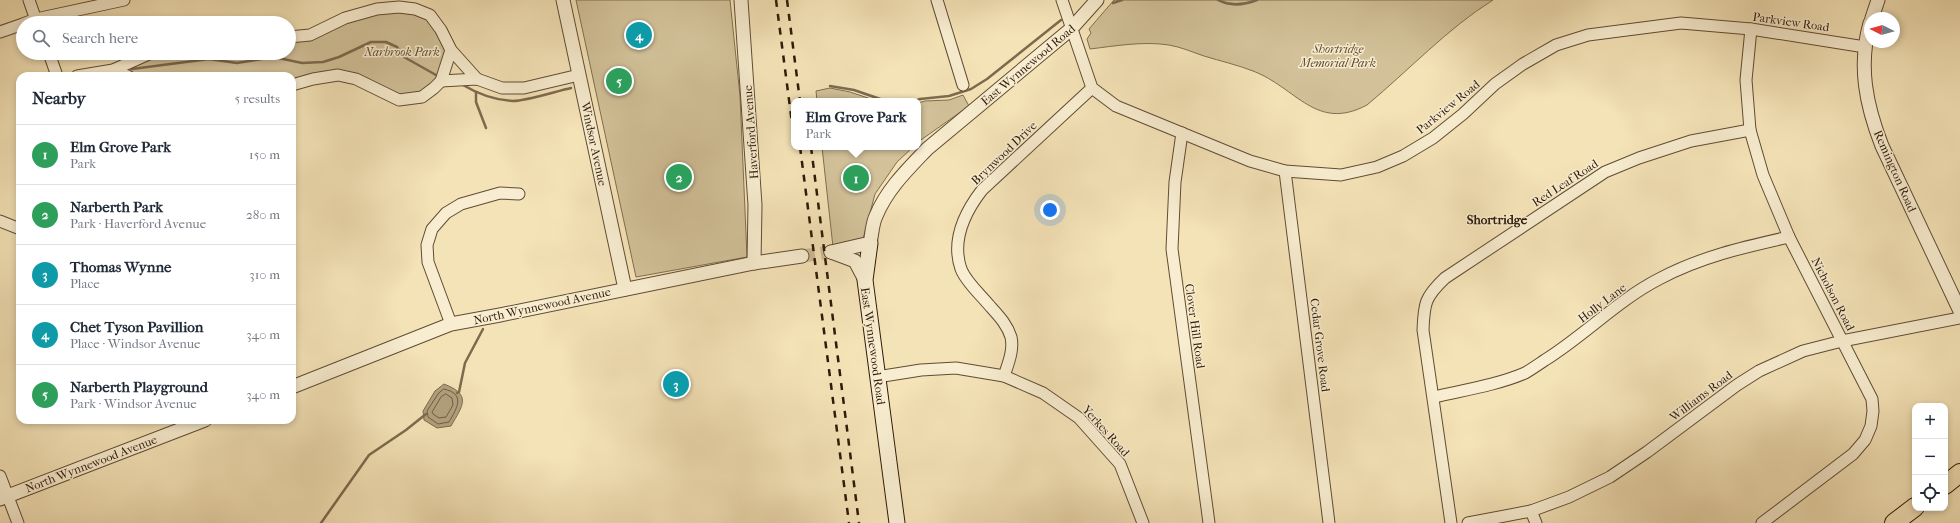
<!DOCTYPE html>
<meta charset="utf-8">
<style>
body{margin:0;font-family:"IM FELL French Canon",serif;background:#f2f2f3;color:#1f2937}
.controls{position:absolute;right:12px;bottom:12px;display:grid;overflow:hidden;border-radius:8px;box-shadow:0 2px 6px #0003}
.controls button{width:36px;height:36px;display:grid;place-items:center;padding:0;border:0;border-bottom:1px solid #e0e1e3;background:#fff;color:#1f2937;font:20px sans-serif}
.compass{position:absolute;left:1864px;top:12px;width:36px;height:36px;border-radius:50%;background:#fff;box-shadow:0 2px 6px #0003;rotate:276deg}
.you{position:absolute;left:1050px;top:210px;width:14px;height:14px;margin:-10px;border:3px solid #fff;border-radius:50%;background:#1a73e8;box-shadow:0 0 0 6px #1a73e833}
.badge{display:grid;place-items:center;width:26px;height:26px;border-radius:50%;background:#b45309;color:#fff;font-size:13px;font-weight:700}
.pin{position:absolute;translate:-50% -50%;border:2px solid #fff;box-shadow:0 1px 4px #0006}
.popup{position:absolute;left:791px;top:98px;width:130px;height:52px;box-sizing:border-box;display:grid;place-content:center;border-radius:8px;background:#fff;filter:drop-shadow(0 1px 3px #0005);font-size:13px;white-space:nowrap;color:#747a83}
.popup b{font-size:15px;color:#1f2937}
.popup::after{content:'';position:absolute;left:50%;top:100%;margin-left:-8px;border:8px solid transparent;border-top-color:#fff}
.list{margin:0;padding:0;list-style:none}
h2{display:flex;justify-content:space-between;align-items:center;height:52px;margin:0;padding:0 16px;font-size:17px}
h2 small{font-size:13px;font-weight:400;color:#747a83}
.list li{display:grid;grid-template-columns:26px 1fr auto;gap:12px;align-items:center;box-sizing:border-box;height:60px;padding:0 16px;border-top:1px solid #e0e1e3}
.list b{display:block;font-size:15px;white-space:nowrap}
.list p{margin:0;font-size:13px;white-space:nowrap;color:#747a83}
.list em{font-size:13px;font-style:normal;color:#747a83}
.icon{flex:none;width:22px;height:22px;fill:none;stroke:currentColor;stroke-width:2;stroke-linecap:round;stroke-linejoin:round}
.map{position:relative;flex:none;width:1960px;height:523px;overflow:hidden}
.search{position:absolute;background:#fff;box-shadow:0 2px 6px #0003;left:16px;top:16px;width:280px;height:44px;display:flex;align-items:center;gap:10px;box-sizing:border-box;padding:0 14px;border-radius:22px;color:#747a83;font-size:15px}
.panel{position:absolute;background:#fff;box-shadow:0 2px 6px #0003;left:16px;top:72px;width:280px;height:352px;border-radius:12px}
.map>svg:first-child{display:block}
</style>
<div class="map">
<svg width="1960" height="523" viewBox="0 0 1960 523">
<rect width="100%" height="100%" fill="#f4e3b7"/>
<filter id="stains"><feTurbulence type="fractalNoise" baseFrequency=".005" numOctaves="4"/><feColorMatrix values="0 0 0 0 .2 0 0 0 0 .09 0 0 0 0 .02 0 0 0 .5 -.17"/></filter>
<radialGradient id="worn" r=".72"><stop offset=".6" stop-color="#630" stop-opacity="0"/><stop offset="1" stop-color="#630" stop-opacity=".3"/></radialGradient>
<!-- green -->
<g fill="#d2c199" stroke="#806e51">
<path d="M 576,0 L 730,0 L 740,96 L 747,257 L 636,277 Z"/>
<path d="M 1114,0 L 1493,0 C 1448,28 1408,71 1367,105 C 1316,132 1297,88 1253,71 C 1238,65 1220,61 1204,56 C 1192,52 1181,47 1169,45 C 1143,41 1115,46 1090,49 L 1087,39 L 1091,33 L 1089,29 Z"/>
<path d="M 377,9 L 430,15 L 451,50 L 434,88 L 399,100 L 338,75 L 292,85 L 292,76 L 128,76 L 113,70 L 151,53 L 289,53 L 289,38 Z"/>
<path d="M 830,88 L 850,92 L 877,101 L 817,101 L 816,91 Z"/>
<path d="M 963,95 L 969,106 L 918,142 L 918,103 L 925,101 L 949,100 Z"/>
<path d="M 822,147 L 913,147 L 897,162 L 875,194 L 862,243 L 833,247 Z"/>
</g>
<!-- water -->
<path fill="#b19f7c" stroke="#7d6a4e" d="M 444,384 C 472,395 463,405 451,426 L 437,428 L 424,420 L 423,411 L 435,391 Z"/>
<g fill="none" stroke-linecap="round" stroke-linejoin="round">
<!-- shore -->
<g stroke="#705c42" stroke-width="1">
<path d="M 444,389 C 466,394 457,408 449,422 L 438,424 L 428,417 L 427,411 L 438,394 Z"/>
<path d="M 446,394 L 452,398 L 453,405 L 446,417 L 439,418 L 433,414 L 432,412 L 441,397 Z"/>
</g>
<!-- stream -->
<g stroke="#7d6a4e" stroke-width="2.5">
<path d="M 1218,0 C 1231,7 1244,5 1257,0"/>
<path d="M 1113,3 L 1122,0"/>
<path d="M 132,69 L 209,59 L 237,63 L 274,57 L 302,63 L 323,62 L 339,57 L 371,42 L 386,42 L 397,47 L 404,57 L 436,75"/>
<path d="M 463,85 C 478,94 495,100 513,101 C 526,101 557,91 571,88"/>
<path d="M 830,86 L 854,90 L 886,101"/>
<path d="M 476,92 L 476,102 L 486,128"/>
<path d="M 915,101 L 920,99 L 949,96 L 971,89 L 987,79 L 1061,20"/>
<path d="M 457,393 L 459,392 L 465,363 L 483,329"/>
<path d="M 321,523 L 369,455 L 406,430 L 426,414"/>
</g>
<!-- tertiary-tunnel -->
<path stroke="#ccbb94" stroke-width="13" stroke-dasharray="13 6" stroke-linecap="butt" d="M 802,256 L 831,252"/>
<defs>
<g id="minor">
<path d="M 29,0 L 37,23"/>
<path d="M 937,0 L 963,85"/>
<path d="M 1062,0 L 1092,88 L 1116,106 L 1250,161 L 1285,171 L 1341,175 L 1377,167 L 1403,156 L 1433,138 L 1463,114 L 1495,84 L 1523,64 L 1556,45 L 1588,35 L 1681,23 L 1751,29 L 1865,47"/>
<path d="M 25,23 L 36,19 L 124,0"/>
<path d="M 1751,29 L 1746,80 L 1750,130 L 1763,175 L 1789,237 L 1872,399 L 1873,411 L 1871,426 L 1865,440 L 1853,454 L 1762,523"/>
<path d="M 0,32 L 23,24"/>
<path d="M 289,37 L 310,35 L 345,18 L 377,9 L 399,7 L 415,9 L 430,15 L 441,30 L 451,50 L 477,79"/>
<path d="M 49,53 L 57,76"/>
<path d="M 113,70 L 128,76"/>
<path d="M 77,76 L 113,70 L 151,53"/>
<path d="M 441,81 L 477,79 L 502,88 L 524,88 L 579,75"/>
<path d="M 292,85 L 313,79 L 338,75 L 356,79 L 399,100 L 422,97 L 434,88 L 441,81 L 451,50"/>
<path d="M 1182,133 L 1175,182 L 1172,249 L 1209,523"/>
<path d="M 1285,171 L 1329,523"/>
<path d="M 0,221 L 20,229"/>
<path d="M 451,324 L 428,262 L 427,245 L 432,229 L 446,213 L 461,204 L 500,193 L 519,194"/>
<path d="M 1004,376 C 1008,364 1014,350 1011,337 C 1007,324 998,315 989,305 C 980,294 966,282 961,269 C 951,240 965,212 982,190 L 1092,88"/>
<path d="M 877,377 L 921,370 L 956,368 L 1004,376 L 1043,393 L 1079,418 L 1120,464 L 1143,523"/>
<path d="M 1434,397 C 1464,390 1497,385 1525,373 C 1532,369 1539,364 1545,360 C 1585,335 1618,300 1659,279 C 1700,257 1744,247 1789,237"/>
<path d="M 0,476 L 18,523"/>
<path d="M 1531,511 L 1536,523"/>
<path d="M 1451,523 L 1423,330 C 1424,303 1425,297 1445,278 L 1605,172 L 1639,158 L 1691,141 L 1750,130"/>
<path d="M 1468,523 L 1531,511 L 1569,497 L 1610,477 L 1647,452 L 1737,385 L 1759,371 L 1803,351 L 1842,341 L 1960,318"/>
</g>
<g id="tertiary">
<path d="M 563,0 L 625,289"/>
<path d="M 741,0 L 755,205 L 754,263"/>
<path d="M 1872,18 L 1878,0"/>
<path d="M 1870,23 C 1858,66 1866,105 1882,146 L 1960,311"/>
<path d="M 831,252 L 870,243 C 872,235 872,224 876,216 C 887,189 908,169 927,149 L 1071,29 L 1097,0"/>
<path d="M 831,252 L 855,261 L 865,280"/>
<path d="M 292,387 L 451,324 L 500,315 L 754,263 L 802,256"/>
<path d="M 0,499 L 205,420"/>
</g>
<path id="secondary" d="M 870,243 L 865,280 L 897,523"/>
<g id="trunk">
<path d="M 1945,485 L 1960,473"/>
<path d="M 1894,523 L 1915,507"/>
</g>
</defs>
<!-- minor casing -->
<use href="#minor" stroke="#604c34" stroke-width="13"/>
<!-- tertiary casing -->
<use href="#tertiary" stroke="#604c34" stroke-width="15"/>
<!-- secondary casing -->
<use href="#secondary" stroke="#2e1a09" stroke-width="17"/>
<!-- trunk casing -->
<use href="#trunk" stroke="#2e1a09" stroke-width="20"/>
<!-- minor -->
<use href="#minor" stroke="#f8edd0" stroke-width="11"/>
<!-- tertiary -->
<use href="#tertiary" stroke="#f8edd0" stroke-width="13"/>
<!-- secondary -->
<use href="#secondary" stroke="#f8edd0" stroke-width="15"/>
<!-- trunk -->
<use href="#trunk" stroke="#f4e3b7" stroke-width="18"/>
<!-- rail -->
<g stroke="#2e1a09" stroke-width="2.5" stroke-dasharray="7 7" stroke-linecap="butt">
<path d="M 776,0 L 794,138"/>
<path d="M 787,0 L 800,101"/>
<path d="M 800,147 L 849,523"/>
<path d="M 811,147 L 859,523"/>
</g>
</g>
<g text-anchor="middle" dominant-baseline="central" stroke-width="3" stroke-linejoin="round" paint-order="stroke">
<!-- street labels -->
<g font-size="12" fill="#2e1a09" stroke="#f8edd0">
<text transform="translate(1791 22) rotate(8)">Parkview Road</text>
<text transform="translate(1028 65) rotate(-40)">East Wynnewood Road</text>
<text transform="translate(1448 107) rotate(-39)">Parkview Road</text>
<text transform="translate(751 132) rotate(-94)">Haverford Avenue</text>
<text transform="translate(594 144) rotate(78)">Windsor Avenue</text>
<text transform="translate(1004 153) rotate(-44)">Brynwood Drive</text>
<text transform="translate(1895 171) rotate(66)">Remington Road</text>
<text transform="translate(1565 183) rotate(-33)">Red Leaf Road</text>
<text transform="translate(1833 294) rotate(63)">Nicholson Road</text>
<text transform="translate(1602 303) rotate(-37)">Holly Lane</text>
<text transform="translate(542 306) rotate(-12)">North Wynnewood Avenue</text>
<text transform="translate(1195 326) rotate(82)">Clover Hill Road</text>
<text transform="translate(1320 345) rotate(83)">Cedar Grove Road</text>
<text transform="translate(873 346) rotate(82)">East Wynnewood Road</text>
<text transform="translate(1701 396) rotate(-37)">Williams Road</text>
<text transform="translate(1106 431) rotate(48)">Yerkes Road</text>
<text transform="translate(91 464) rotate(-21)">North Wynnewood Avenue</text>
</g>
<!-- park labels -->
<g font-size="12" font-style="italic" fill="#5f4c34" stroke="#f8edd0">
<text x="1338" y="49">Shortridge<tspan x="1338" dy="14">Memorial Park</tspan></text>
<text x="402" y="52">Narbrook Park</text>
</g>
<!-- neighbourhood labels -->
<g font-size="13" font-weight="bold" fill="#2e1a09" stroke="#f8edd0">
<text x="1497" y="219">Shortridge</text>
</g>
</g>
<rect width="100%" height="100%" filter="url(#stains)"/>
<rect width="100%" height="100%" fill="url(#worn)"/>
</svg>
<div class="controls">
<button>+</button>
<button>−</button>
<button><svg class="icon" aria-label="locate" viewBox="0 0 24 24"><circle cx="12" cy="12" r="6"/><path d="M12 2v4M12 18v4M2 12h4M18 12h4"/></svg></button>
</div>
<svg class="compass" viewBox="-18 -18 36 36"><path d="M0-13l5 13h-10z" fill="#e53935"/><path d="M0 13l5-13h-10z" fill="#747a83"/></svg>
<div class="you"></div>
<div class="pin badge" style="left:856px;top:178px;background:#2e9e5b">1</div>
<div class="popup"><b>Elm Grove Park</b>Park</div>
<div class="pin badge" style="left:679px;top:177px;background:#2e9e5b">2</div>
<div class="pin badge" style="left:676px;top:384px;background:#0f9aa8">3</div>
<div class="pin badge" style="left:639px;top:35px;background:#0f9aa8">4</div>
<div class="pin badge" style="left:619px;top:81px;background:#2e9e5b">5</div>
<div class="search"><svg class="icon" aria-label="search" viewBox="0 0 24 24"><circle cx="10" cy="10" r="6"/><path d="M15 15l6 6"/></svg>Search here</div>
<section class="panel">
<h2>Nearby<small>5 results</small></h2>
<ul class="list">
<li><span class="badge" style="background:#2e9e5b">1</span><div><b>Elm Grove Park</b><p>Park</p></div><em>150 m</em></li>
<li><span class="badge" style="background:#2e9e5b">2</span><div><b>Narberth Park</b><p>Park · Haverford Avenue</p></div><em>280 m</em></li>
<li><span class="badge" style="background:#0f9aa8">3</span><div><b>Thomas Wynne</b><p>Place</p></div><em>310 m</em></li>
<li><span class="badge" style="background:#0f9aa8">4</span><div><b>Chet Tyson Pavillion</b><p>Place · Windsor Avenue</p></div><em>340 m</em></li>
<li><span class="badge" style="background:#2e9e5b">5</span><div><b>Narberth Playground</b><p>Park · Windsor Avenue</p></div><em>340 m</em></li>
</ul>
</section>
</div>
